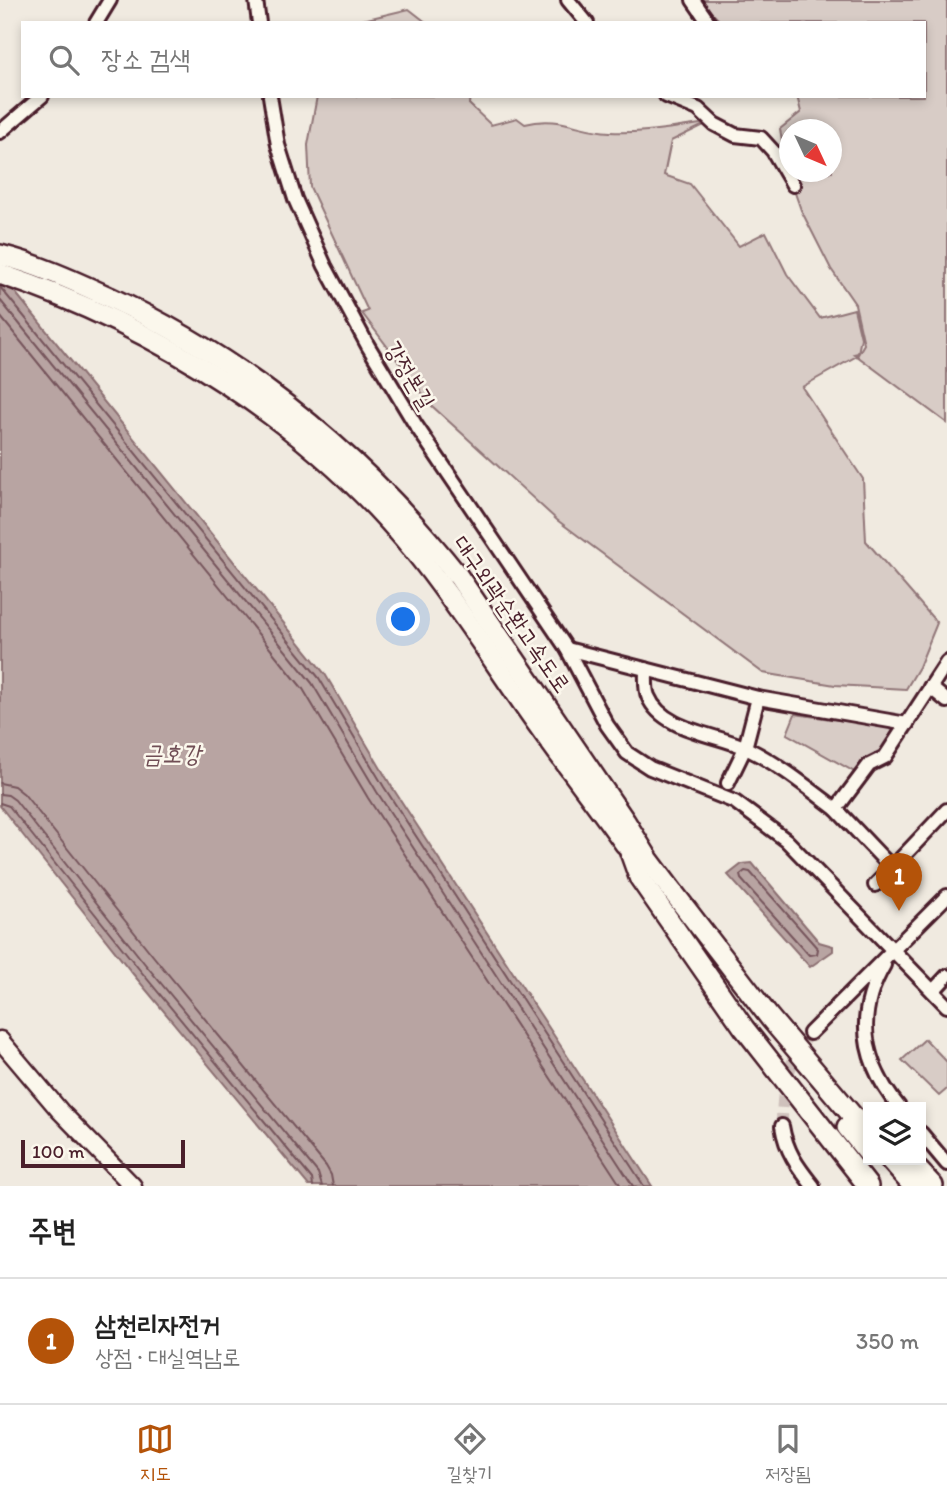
<!DOCTYPE html>
<html lang="ko">
<meta charset="utf-8">
<style>
body{margin:0;font-family:Itim,"Poor Story",sans-serif;background:#f6f6f6;color:#222}
.controls{position:absolute;right:21px;bottom:21px;display:grid;overflow:hidden;border-radius:0px;box-shadow:0 4px 10px #0003}
.controls button{width:63px;height:63px;display:grid;place-items:center;padding:0;border:0;border-bottom:2px solid #e0e0e0;background:#fff;color:#222;font:35px sans-serif}
.compass{position:absolute;left:779px;top:119px;width:63px;height:63px;border-radius:50%;background:#fff;box-shadow:0 4px 10px #0003;rotate:134deg}
.scale{position:absolute;left:21px;bottom:18px;width:164px;box-sizing:border-box;padding-left:7px;border:4px solid #4a1f2b;border-top:0;font-size:19px;line-height:24px;white-space:nowrap;color:#4a1f2b;-webkit-text-stroke:5px #fbf7ec;paint-order:stroke}
.you{position:absolute;left:404px;top:620px;width:24px;height:24px;margin:-18px;border:5px solid #fff;border-radius:50%;background:#1a73e8;box-shadow:0 0 0 10px #1a73e833}
.badge{display:grid;place-items:center;width:46px;height:46px;border-radius:50%;background:#b45309;color:#fff;font-size:23px;font-weight:700}
.pin{position:absolute;translate:-50% -58px;filter:drop-shadow(0 2px 4px #0008)}
.pin::after{content:'';position:absolute;top:37px;width:24px;height:21px;background:inherit;clip-path:polygon(0 0,100% 0,50% 100%)}
.list{margin:0;padding:0;list-style:none}
h2{display:flex;justify-content:space-between;align-items:center;height:91px;margin:0;padding:0 28px;font-size:30px}
h2 small{font-size:23px;font-weight:400;color:#767676}
.list li{display:grid;grid-template-columns:46px 1fr auto;gap:21px;align-items:center;box-sizing:border-box;height:126px;padding:0 28px;border-top:2px solid #e0e0e0}
.list b{display:block;font-size:26px;white-space:nowrap}
.list p{margin:0;font-size:23px;white-space:nowrap;color:#767676}
.list em{font-size:23px;font-style:normal;color:#767676}
.icon{flex:none;width:38px;height:38px;fill:none;stroke:currentColor;stroke-width:2;stroke-linecap:round;stroke-linejoin:round}
.map{position:relative;flex:none;width:947px;height:1186px;overflow:hidden}
.search{position:absolute;background:#fff;box-shadow:0 4px 10px #0003;left:21px;right:21px;top:21px;height:77px;display:flex;align-items:center;gap:18px;box-sizing:border-box;padding:0 24px;border-radius:0px;color:#767676;font-size:26px}
.sheet{height:217px;background:#fff}
nav{display:flex;justify-content:space-around;align-items:center;box-sizing:border-box;height:98px;border-top:2px solid #e0e0e0;background:#fff;font-size:19px;color:#767676}
nav a{display:grid;justify-items:center;gap:4px}
nav .on{color:#b45309}
.map>svg:first-child{display:block}
</style>
<div class="map">
<svg width="947" height="1186" viewBox="0 0 947 1186">
<rect width="100%" height="100%" fill="#f0eae0"/>
<filter id="ink" filterUnits="userSpaceOnUse"><feTurbulence type="fractalNoise" baseFrequency=".0143" numOctaves="2"/><feDisplacementMap in="SourceGraphic" scale="14" xChannelSelector="R" yChannelSelector="G"/><feConvolveMatrix kernelMatrix="1 2 1 2 8 2 1 2 1" color-interpolation-filters="sRGB"/></filter>
<g filter="url(#ink)">
<!-- green -->
<g fill="#d8ccc6" stroke="#917678" stroke-width="2" fill-rule="evenodd">
<path d="M 699,0 L 947,0 L 947,423 L 857,356 L 802,387 L 863,479 L 866,541 L 937,623 L 919,667 L 906,689 L 835,685 L 763,673 L 557,520 L 432,406 L 362,313 L 368,311 L 310,187 L 308,145 L 317,96 L 470,96 L 469,104 L 491,125 L 517,118 L 525,124 C 560,115 578,131 610,132 C 642,134 676,127 708,123 L 671,141 L 664,175 L 690,184 L 739,246 L 766,232 L 787,274 L 820,318 L 854,309 L 861,338 L 858,353 L 854,354 L 857,356 L 864,344 L 855,304 L 831,269 L 801,210 L 787,170 L 780,129 L 801,112 L 797,96 L 924,96 L 924,23 L 722,23 ZM 790,130 L 832,130 L 832,172 L 790,172 Z"/>
<path d="M 409,9 L 427,23 L 357,23 L 359,21 Z"/>
<path d="M 795,714 L 896,728 L 880,754 L 860,775 L 787,734 Z"/>
<path d="M 925,1039 L 947,1062 L 947,1089 L 939,1096 L 902,1060 Z"/>
</g>
<!-- water -->
<g fill="#b8a4a2" stroke="#8c6f72" stroke-width="2">
<path d="M 0,277 L 15,292 L 325,674 L 390,784 L 652,1186 L 309,1186 L 133,974 L 0,806 Z"/>
<path d="M 752,863 L 819,942 L 833,946 L 833,951 L 810,967 L 728,875 L 742,864 Z"/>
</g>
<g fill="none" stroke-linecap="round" stroke-linejoin="round">
<!-- shore -->
<g stroke="#76545b" stroke-width="2">
<path d="M 0,287 L 319,678 L 384,787 L 644,1186"/>
<path d="M 0,300 L 312,683 L 377,792 L 633,1186"/>
<path d="M 0,316 L 303,689 L 368,798 L 621,1186"/>
<path d="M 0,783 L 14,786 L 24,794 L 154,957 L 326,1166 L 331,1175 L 333,1186"/>
<path d="M 0,794 L 8,795 L 15,800 L 145,964 L 318,1173 L 322,1186"/>
<path d="M 0,803 L 9,806 L 139,969 L 312,1179 L 313,1186"/>
<path d="M 745,871 L 750,872 L 818,949 L 817,954 L 809,955 L 741,879 L 740,875 Z"/>
</g>
<!-- minor-tunnel -->
<path stroke="#cfc1bc" stroke-width="12" stroke-dasharray="12 6" stroke-linecap="butt" d="M 782,1126 C 782,1088 787,1064 810,1033"/>
<defs>
<g id="minor">
<path d="M 256,0 L 259,23"/>
<path d="M 568,0 L 587,23"/>
<path d="M 693,0 L 709,23"/>
<path d="M 96,23 L 110,0"/>
<path d="M 270,96 L 278,145 L 295,199 L 325,266 L 368,346 L 415,424 L 567,649 L 607,725 L 627,753 L 650,768 L 735,802 L 786,840 L 947,1006"/>
<path d="M 666,96 L 698,109 L 714,124 L 735,135 L 761,138 L 773,151 L 793,185"/>
<path d="M 0,132 L 42,96"/>
<path d="M 567,649 L 758,698 L 907,724"/>
<path d="M 646,669 C 646,677 645,689 648,696 C 662,731 717,734 746,748 C 779,764 807,787 836,809 L 869,765 L 885,757 L 947,662"/>
<path d="M 930,687 L 947,701"/>
<path d="M 728,783 L 745,748 L 758,698"/>
<path d="M 836,809 L 892,868 L 947,810"/>
<path d="M 875,885 L 892,868"/>
<path d="M 884,965 C 854,1016 863,1063 899,1107"/>
<path d="M 933,991 L 947,976"/>
<path d="M 810,1033 L 947,896"/>
<path d="M 782,1126 C 786,1151 797,1166 813,1186"/>
<path d="M 921,1133 L 947,1164"/>
</g>
<path id="major" d="M 0,1040 L 60,1111 L 133,1186"/>
<g id="highway">
<path d="M 0,255 C 37,264 74,281 109,297 C 249,362 363,456 458,576 L 625,821 L 649,860 L 673,892 L 770,1018 L 868,1134"/>
<path d="M 0,274 C 156,326 312,424 416,553 C 460,607 497,668 538,725 C 566,765 597,804 625,844"/>
<path d="M 630,852 L 639,877 L 744,1028 L 868,1186"/>
<path d="M 847,1127 L 868,1153"/>
<path d="M 890,1160 L 913,1186"/>
<path d="M 909,1160 L 933,1186"/>
</g>
</defs>
<!-- minor casing -->
<use href="#minor" stroke="#4a1f2b" stroke-width="18"/>
<!-- major casing -->
<use href="#major" stroke="#4a1f2b" stroke-width="21"/>
<!-- highway casing -->
<use href="#highway" stroke="#4a1f2b" stroke-width="24"/>
<!-- minor -->
<use href="#minor" stroke="#fbf7ec" stroke-width="12"/>
<!-- major -->
<use href="#major" stroke="#fbf7ec" stroke-width="16"/>
<!-- highway -->
<use href="#highway" stroke="#fbf7ec" stroke-width="19"/>
</g>
</g>
<g text-anchor="middle" dominant-baseline="central" stroke-width="5" stroke-linejoin="round" paint-order="stroke">
<!-- street labels -->
<g font-size="23" fill="#4a1f2b" stroke="#fbf7ec">
<text transform="translate(410 375) rotate(59)">강정본길</text>
<text transform="translate(512 614) rotate(55)">대구외곽순환고속도로</text>
</g>
<!-- water labels -->
<g font-size="24" font-style="italic" fill="#704e55" stroke="#fbf7ec">
<text x="172" y="753">금호강</text>
</g>
</g>
</svg>
<div class="controls">
<button><svg class="icon" aria-label="layers" viewBox="0 0 24 24"><path d="M12 4l9 5-9 5-9-5zM3 14l9 5 9-5"/></svg></button>
</div>
<svg class="compass" viewBox="-18 -18 36 36"><path d="M0-13l5 13h-10z" fill="#e53935"/><path d="M0 13l5-13h-10z" fill="#767676"/></svg>
<div class="scale">100 m</div>
<div class="you"></div>
<div class="pin badge" style="left:899px;top:911px">1</div>
<div class="search"><svg class="icon" aria-label="search" viewBox="0 0 24 24"><circle cx="10" cy="10" r="6"/><path d="M15 15l6 6"/></svg>장소 검색</div>
</div>
<section class="sheet">
<h2>주변<small></small></h2>
<ul class="list">
<li><span class="badge">1</span><div><b>삼천리자전거</b><p>상점 · 대실역남로</p></div><em>350 m</em></li>
</ul>
</section>
<nav>
<a class="on"><svg class="icon" aria-label="map" viewBox="0 0 24 24"><path d="M3 6l6-2 6 2 6-2v14l-6 2-6-2-6 2zM9 4v14M15 6v14"/></svg>지도</a>
<a><svg class="icon" aria-label="directions" viewBox="0 0 24 24"><path d="M12 3l9 9-9 9-9-9zM9 14v-3h6M13 9l2 2-2 2"/></svg>길찾기</a>
<a><svg class="icon" aria-label="saved" viewBox="0 0 24 24"><path d="M7 4h10v16l-5-4-5 4z"/></svg>저장됨</a>
</nav>
